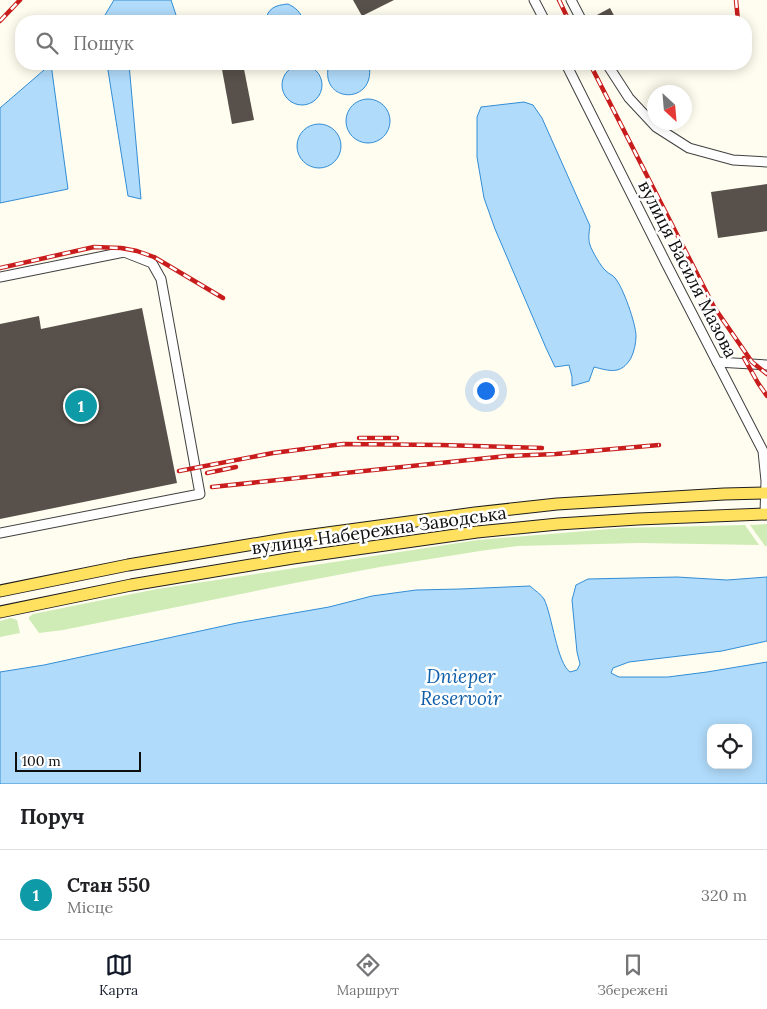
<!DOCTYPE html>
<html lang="uk">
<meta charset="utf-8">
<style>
body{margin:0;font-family:Lora,serif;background:#f6f6f6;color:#202124}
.controls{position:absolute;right:15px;bottom:15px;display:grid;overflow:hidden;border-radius:10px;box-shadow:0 2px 12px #0003}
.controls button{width:45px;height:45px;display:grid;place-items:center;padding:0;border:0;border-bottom:1px solid #e0e0e0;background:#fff;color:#202124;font:25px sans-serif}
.compass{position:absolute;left:647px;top:85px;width:45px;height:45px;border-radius:50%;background:#fff;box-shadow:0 2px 12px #0003;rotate:154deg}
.scale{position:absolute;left:15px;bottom:12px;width:126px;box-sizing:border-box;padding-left:5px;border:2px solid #0e0e0e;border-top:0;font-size:14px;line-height:18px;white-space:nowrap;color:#0e0e0e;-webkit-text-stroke:4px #fff;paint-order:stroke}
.you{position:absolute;left:485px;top:390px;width:18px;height:18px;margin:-12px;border:4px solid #fff;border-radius:50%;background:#1a73e8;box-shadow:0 0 0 8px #1a73e833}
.badge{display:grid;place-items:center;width:32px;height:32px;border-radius:50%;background:#111827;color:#fff;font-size:16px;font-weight:700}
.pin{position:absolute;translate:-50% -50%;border:2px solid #fff;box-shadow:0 1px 5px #0006}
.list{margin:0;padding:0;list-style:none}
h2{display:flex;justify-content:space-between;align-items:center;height:65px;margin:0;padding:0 20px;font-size:21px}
h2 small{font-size:16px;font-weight:400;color:#757577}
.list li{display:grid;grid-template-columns:32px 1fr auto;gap:15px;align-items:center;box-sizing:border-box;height:90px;padding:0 20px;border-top:1px solid #e0e0e0}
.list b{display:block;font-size:19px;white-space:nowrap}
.list p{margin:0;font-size:16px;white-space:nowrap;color:#757577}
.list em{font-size:16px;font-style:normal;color:#757577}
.icon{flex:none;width:28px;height:28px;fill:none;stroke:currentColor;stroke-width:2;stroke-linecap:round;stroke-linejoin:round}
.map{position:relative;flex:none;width:767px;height:784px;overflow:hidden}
.search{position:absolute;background:#fff;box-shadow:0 2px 12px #0003;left:15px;right:15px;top:15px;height:55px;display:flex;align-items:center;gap:12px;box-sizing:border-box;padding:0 18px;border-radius:20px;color:#757577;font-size:19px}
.sheet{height:155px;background:#fff}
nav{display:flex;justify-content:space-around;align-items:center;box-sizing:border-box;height:70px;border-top:1px solid #e0e0e0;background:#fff;font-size:14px;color:#757577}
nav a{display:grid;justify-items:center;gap:2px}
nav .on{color:#111827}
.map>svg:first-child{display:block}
</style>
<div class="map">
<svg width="767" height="784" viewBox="0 0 767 784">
<rect width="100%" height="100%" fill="#fffdef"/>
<!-- green -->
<g fill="#cfecb6">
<path d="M 767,524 L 767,546 L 765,546 L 750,525 Z"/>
<path d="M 745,525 L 759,545 L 640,543 L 518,546 L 480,551 L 380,567 L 295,583 L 63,630 L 39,633 L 29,619 L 29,617 L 33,614 L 157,589 L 478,540 L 622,528 Z"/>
<path d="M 11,618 L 17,620 L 20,633 L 0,637 L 0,621 Z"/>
</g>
<!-- water -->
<g fill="#b0dbfa" stroke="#328dd6" fill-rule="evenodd">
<path d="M 114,0 L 171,0 L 178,21 L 104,21 L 105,15 Z"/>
<path d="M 288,4 C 296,8 301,12 303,21 L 266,21 C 267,8 276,5 288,4 Z"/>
<path d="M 51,64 L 68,189 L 0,203 L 0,108 Z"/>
<path d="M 107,64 L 129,64 L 141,199 L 128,196 Z"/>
<path d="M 329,64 L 369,64 C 377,106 318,104 329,64 Z"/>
<circle cx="302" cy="85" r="20"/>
<circle cx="368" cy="121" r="22"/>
<path d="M 524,102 L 533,105 L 542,118 L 590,226 C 589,232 588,239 590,245 C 592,251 601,267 606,271 C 609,274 613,275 615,278 C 623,287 636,324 636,336 C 636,343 634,352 631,358 C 621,375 610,371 594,367 L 589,381 L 572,386 L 572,377 L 569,365 L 555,367 L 546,348 L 495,229 L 484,198 L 477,157 L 477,117 L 481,107 Z"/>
<circle cx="319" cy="146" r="22"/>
<path d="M 677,577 L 727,580 L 767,577 L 767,641 L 722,651 L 629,662 L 613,668 L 611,673 L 619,677 L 668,677 L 707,672 L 767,662 L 767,784 L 0,784 L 0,672 L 44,665 L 237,623 L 329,607 L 372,596 L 416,590 L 460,589 L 530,586 C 534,590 541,594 544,599 C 552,615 557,663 570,672 L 577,670 L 580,664 L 577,652 L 572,600 L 576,585 L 588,579 ZM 711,728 L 748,728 L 748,765 L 711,765 Z"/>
</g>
<!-- building -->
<g fill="#58504a">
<path d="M 353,0 L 394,0 L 362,16 Z"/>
<path d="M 610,8 L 617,21 L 598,21 L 595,16 Z"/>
<path d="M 221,64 L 243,64 L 254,120 L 232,124 Z"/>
<path d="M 767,184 L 767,231 L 718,238 L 711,192 Z"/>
<path d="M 142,308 L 177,483 L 0,519 L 0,324 L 39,316 L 41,329 Z"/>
</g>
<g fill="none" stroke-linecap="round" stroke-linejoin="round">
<defs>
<g id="minor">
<path d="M 534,0 L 545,21"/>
<path d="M 571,0 L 582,21"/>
<path d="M 566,64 L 667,265 L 763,451 L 766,481 L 765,514"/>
<path d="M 607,64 L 629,98 L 656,127 L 689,148 L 733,160 L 767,162"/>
<path d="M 0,277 L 124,252 L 152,263 L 161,279 L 200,494 L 0,533"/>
<path d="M 717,362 L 767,365"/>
</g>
<g id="major">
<path d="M 0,591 L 128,565 L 290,538 L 475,513 L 557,504 L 724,494 L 767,493"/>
<path d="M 0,612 L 131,585 L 293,558 L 477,532 L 558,524 L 638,519 L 767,514"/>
</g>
</defs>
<!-- minor casing -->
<use href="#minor" stroke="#414141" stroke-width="11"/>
<!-- major casing -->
<use href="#major" stroke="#1f1f1f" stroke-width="13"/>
<!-- minor -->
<use href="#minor" stroke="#fff" stroke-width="9"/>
<!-- major -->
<use href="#major" stroke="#ffe05f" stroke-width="11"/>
<defs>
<g id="rail">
<path d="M 559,0 L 569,21"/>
<path d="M 736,0 L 738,21"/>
<path d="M 0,21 L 20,0"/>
<path d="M 590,64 L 714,307 L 752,362 L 767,374"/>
<path d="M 0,268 L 94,247 L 121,248 L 137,251 L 154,257 L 223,298"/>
<path d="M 744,358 L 758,383 L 767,396"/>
<path d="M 359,438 L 397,438"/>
<path d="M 179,471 L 273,453 L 343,444 L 441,445 L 542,448"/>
<path d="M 207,473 L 236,467"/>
<path d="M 212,487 L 507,456 L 556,454 L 659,445"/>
</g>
</defs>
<!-- rail casing -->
<use href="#rail" stroke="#c81d1c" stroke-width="4.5"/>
<!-- rail -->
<use href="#rail" stroke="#fff" stroke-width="2.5" stroke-dasharray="8" stroke-linecap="butt"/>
</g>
<g text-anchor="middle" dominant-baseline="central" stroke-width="5" stroke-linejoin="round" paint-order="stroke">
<!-- street labels -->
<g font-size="18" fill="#0e0e0e" stroke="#fff">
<text transform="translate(688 269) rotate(63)">вулиця Василя Мазова</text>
<text transform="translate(379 530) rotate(-8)">вулиця Набережна Заводська</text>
</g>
<!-- water labels -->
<g font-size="19" font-style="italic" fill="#0e5ea9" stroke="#fff">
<text x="461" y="676">Dnieper<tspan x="461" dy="22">Reservoir</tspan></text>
</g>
</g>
</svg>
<div class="controls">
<button><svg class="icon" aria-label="locate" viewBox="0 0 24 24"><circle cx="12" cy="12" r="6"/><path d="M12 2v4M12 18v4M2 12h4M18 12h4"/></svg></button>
</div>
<svg class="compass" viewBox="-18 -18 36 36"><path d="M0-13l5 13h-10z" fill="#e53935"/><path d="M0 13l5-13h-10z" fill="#757577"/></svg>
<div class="scale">100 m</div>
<div class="you"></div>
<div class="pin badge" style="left:81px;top:406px;background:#0f9aa8">1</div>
<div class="search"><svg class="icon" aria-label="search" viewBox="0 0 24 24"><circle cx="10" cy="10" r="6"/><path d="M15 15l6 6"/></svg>Пошук</div>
</div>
<section class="sheet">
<h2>Поруч<small></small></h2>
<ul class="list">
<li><span class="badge" style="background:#0f9aa8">1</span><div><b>Стан 550</b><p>Місце</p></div><em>320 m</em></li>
</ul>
</section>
<nav>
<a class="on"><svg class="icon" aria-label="map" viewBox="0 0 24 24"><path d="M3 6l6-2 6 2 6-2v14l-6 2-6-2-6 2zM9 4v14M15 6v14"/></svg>Карта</a>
<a><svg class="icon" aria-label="directions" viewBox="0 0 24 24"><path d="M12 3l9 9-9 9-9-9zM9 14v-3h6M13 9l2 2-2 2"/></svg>Маршрут</a>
<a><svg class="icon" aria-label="saved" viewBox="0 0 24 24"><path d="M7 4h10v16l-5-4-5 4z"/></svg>Збережені</a>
</nav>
